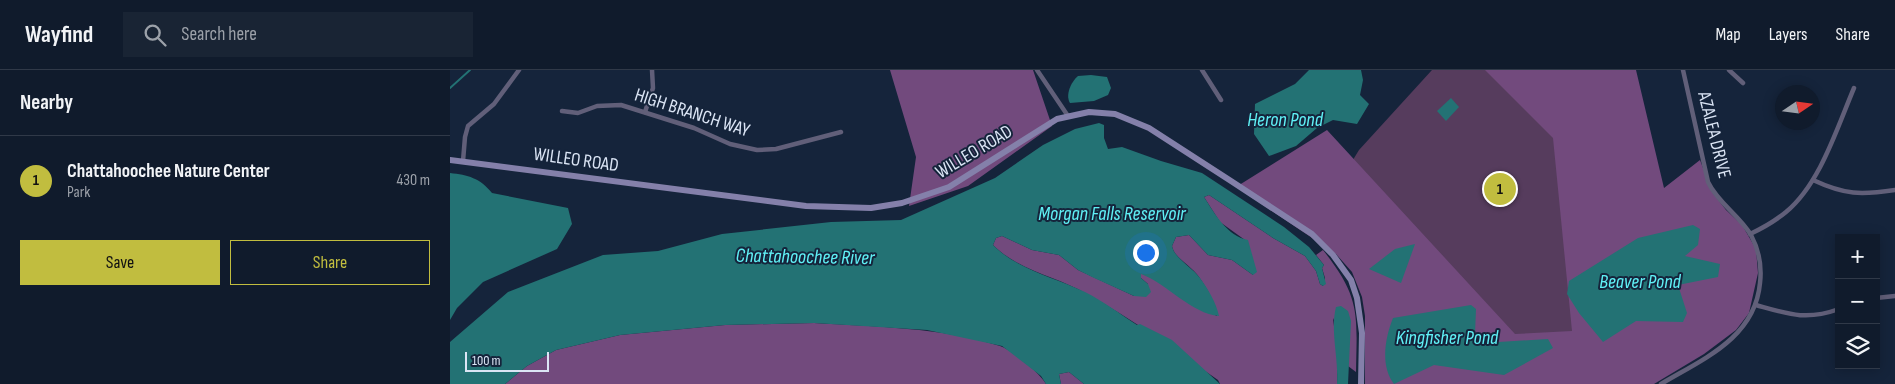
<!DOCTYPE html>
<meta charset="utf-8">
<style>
body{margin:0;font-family:"Sofia Sans Condensed",sans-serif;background:#192434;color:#f1f3f6}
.controls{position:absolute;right:15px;bottom:15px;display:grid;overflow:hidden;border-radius:0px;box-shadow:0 2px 12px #0003}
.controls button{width:45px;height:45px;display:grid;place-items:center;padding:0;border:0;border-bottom:1px solid #303948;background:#101b2c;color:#f1f3f6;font:25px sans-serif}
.compass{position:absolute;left:1325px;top:15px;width:45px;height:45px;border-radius:50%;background:#101b2c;box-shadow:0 2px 12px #0003;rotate:77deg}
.scale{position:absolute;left:15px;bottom:12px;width:84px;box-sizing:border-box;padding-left:5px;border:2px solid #dbe5f5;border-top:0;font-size:14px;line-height:18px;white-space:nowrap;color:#dbe5f5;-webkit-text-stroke:4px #15243b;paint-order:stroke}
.you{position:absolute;left:695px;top:182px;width:18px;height:18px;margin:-12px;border:4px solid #fff;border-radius:50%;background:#1a73e8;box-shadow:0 0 0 8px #1a73e833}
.badge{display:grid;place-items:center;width:32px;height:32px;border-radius:50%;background:#c1bd3f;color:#111;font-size:16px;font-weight:700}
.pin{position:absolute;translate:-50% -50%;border:2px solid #fff;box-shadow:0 1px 5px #0006}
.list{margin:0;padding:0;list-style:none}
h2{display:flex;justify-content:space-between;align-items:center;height:65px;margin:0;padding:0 20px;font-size:21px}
h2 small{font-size:16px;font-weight:400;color:#9ca1a9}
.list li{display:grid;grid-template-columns:32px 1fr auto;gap:15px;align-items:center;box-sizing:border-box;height:90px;padding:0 20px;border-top:1px solid #303948}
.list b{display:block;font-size:19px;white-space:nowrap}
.list p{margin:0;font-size:16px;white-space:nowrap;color:#9ca1a9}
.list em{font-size:16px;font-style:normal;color:#9ca1a9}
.actions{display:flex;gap:10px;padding:15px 20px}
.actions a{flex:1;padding:11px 0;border:1px solid #c1bd3f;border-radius:0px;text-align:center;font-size:18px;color:#c1bd3f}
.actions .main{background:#c1bd3f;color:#111}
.icon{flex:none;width:28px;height:28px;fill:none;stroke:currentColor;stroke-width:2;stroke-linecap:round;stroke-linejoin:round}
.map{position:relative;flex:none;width:1445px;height:314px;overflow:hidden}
header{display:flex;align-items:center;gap:30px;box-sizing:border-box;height:70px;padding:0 25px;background:#101b2c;border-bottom:1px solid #303948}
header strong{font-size:24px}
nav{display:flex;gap:28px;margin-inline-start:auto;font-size:18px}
.search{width:350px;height:45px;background:#192434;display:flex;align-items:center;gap:12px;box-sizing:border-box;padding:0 18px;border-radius:0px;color:#9ca1a9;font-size:19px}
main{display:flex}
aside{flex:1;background:#101b2c}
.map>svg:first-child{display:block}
</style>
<header>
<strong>Wayfind</strong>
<div class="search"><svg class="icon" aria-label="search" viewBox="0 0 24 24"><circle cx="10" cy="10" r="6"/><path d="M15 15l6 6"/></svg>Search here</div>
<nav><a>Map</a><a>Layers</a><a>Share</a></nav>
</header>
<main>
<aside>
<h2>Nearby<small></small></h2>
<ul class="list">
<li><span class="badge">1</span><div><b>Chattahoochee Nature Center</b><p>Park</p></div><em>430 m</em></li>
</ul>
<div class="actions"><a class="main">Save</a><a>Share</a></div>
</aside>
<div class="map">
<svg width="1445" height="314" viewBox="0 0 1445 314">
<rect width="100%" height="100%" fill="#15243b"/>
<!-- green -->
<path fill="#563c5d" d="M 982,0 L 1046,0 L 1290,172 L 1196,313 L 918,231 L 904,193 L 862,157 L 909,80 Z"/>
<!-- forest -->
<g fill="#724a7d">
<path d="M 440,0 L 583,0 L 602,56 L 518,116 L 459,136 L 466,87 Z"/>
<path d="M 1035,0 L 1186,0 L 1214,118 L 1250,90 L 1262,122 L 1276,140 L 1292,155 L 1306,179 L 1308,203 L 1299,243 L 1286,260 L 1254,284 L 1204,314 L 915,314 L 915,246 L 912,227 L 902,202 L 886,184 L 786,117 L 877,60 L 1065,264 L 1122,261 L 1103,68 Z"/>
<path d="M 759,125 L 823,168 L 855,186 L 866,201 L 870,214 L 873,216 L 875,208 L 872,198 L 874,195 L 866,185 L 873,180 C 911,228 907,244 906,302 L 898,296 L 899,282 L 883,248 L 888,289 L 887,314 L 770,314 L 768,310 C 725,280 682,249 637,224 C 606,206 569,201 543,175 L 546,168 L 552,166 L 582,180 L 609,185 L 628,200 L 684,226 L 698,214 L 691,208 L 690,203 L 704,208 L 742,234 L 767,246 C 764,231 758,220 749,207 C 742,196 724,188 722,176 L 726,167 L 739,165 L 758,185 L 782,190 L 803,205 L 795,170 L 770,152 L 754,127 Z"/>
<path d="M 364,253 C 426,257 490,257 550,276 C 562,280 590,303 596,314 L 55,314 L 77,296 L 106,280 L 170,265 L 275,255 Z"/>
<path d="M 619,302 L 634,314 L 611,314 L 609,304 Z"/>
</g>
<!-- water -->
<g fill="#237274">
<path d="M 859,0 L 911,0 L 913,10 L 910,25 L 919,34 L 907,54 L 883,50 L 867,58 L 846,76 L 819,86 L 804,64 L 805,34 L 845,14 Z"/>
<path d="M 641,5 L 657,7 L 661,18 L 658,25 L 644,31 L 620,33 C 615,25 621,12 628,6 Z"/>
<path d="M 1001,28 L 1009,37 L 996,51 L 987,41 Z"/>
<path d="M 649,53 L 654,55 L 654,68 L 658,79 L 672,77 L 711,91 L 752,103 L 834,157 L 859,177 L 874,195 L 872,198 L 876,214 L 873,216 L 870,214 L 866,201 L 855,186 L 823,168 L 759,125 L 754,127 C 765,144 777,166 798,170 L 807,202 L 803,205 L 782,190 L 758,185 L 739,165 L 726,167 L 722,176 C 724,188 742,197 750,208 C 758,219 766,232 769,246 C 742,244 716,213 691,204 L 691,208 L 698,214 L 701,222 L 696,227 L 684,226 L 642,207 L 628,200 L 609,185 L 582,180 L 552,166 L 546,168 L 543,175 C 568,200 604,207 635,222 C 653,231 670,244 687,255 L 690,254 L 722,270 L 770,314 L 634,314 L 619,302 L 609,304 L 611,314 L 596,314 L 591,306 L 552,276 L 477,260 L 364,253 L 275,255 L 170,265 L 106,280 L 77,296 L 55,314 L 0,314 L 0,272 L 58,222 L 153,185 L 208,181 L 272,164 L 381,152 L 451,150 L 545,108 L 593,75 L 625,59 Z"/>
<path d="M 0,103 C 18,105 30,108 42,123 L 118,138 L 122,154 L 107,179 L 33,212 L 7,238 L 0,250 Z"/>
<path d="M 1243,155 L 1250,159 L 1248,175 L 1235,186 L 1270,194 L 1268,207 L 1228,215 L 1237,243 L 1233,252 L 1186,251 L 1153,272 L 1129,243 L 1117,224 L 1119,211 L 1188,168 Z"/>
<path d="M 965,174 L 951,213 L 919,199 L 945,179 Z"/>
<path d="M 1021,235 L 1026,239 L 1025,264 L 1033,273 L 1098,269 L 1103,278 L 1054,305 L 984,295 L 944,314 C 930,296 935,268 943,248 Z"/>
<path d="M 891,236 L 898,241 L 901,251 L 898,314 L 887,314 C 889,289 880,261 886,237 Z"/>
</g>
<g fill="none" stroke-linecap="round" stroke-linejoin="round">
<!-- stream -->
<path stroke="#237274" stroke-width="2" d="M 0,18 L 20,0"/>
<!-- street -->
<g stroke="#615f79" stroke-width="4.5">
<path d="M 587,0 L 618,46"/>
<path d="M 752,0 L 771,30"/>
<path d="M 1279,0 L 1293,13"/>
<path d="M 112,41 L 128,43 L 147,36 L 171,35 L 244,58 L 280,74 L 307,80 L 326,79 L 391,62"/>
<path d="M 195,42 L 203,18 L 202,0"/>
<path d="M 13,91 L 15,67 L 18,56 L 44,34 L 69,0"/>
<path d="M 1363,110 C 1395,125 1411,125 1445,120"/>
<path d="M 1300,164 C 1313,158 1325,151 1336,142 C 1370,114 1387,58 1404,18"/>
<path d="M 1426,228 L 1445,226"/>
<path d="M 1306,235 C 1338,244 1356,251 1389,239"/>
<path d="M 1211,314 C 1253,289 1305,268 1310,213 C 1312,196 1309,180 1301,165 C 1289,145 1268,133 1258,112 L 1233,0"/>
</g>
<!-- secondary -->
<path stroke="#8480aa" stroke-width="6" d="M 0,90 L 356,136 L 421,138 L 452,133 L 499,117 L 607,49 L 639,42 L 665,44 L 699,58 L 781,111 L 862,164 L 883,185 L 901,210 L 907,228 L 912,263 L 911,314"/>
</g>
<g text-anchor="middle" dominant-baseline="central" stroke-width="4" stroke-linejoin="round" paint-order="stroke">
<!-- street labels -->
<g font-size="19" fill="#dbe5f5" stroke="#15243b">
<text transform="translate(242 43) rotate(18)">HIGH BRANCH WAY</text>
<text transform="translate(1264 65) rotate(76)">AZALEA DRIVE</text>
<text transform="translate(524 82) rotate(-31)">WILLEO ROAD</text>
<text transform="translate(126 90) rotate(8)">WILLEO ROAD</text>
</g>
<!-- water labels -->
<g font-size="20" font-style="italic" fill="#60f1f6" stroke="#15243b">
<text x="835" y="50">Heron Pond</text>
<text x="662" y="144">Morgan Falls Reservoir</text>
<text transform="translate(355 187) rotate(1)">Chattahoochee River</text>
<text x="1190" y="212">Beaver Pond</text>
<text x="997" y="268">Kingfisher Pond</text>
</g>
</g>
</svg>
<div class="controls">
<button>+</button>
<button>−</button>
<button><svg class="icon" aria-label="layers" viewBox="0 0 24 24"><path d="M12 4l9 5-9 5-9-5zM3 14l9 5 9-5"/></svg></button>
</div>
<svg class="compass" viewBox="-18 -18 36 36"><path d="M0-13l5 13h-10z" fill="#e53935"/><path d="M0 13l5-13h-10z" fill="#9ca1a9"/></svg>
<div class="scale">100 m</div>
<div class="you"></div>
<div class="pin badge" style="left:1050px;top:119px">1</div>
</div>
</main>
